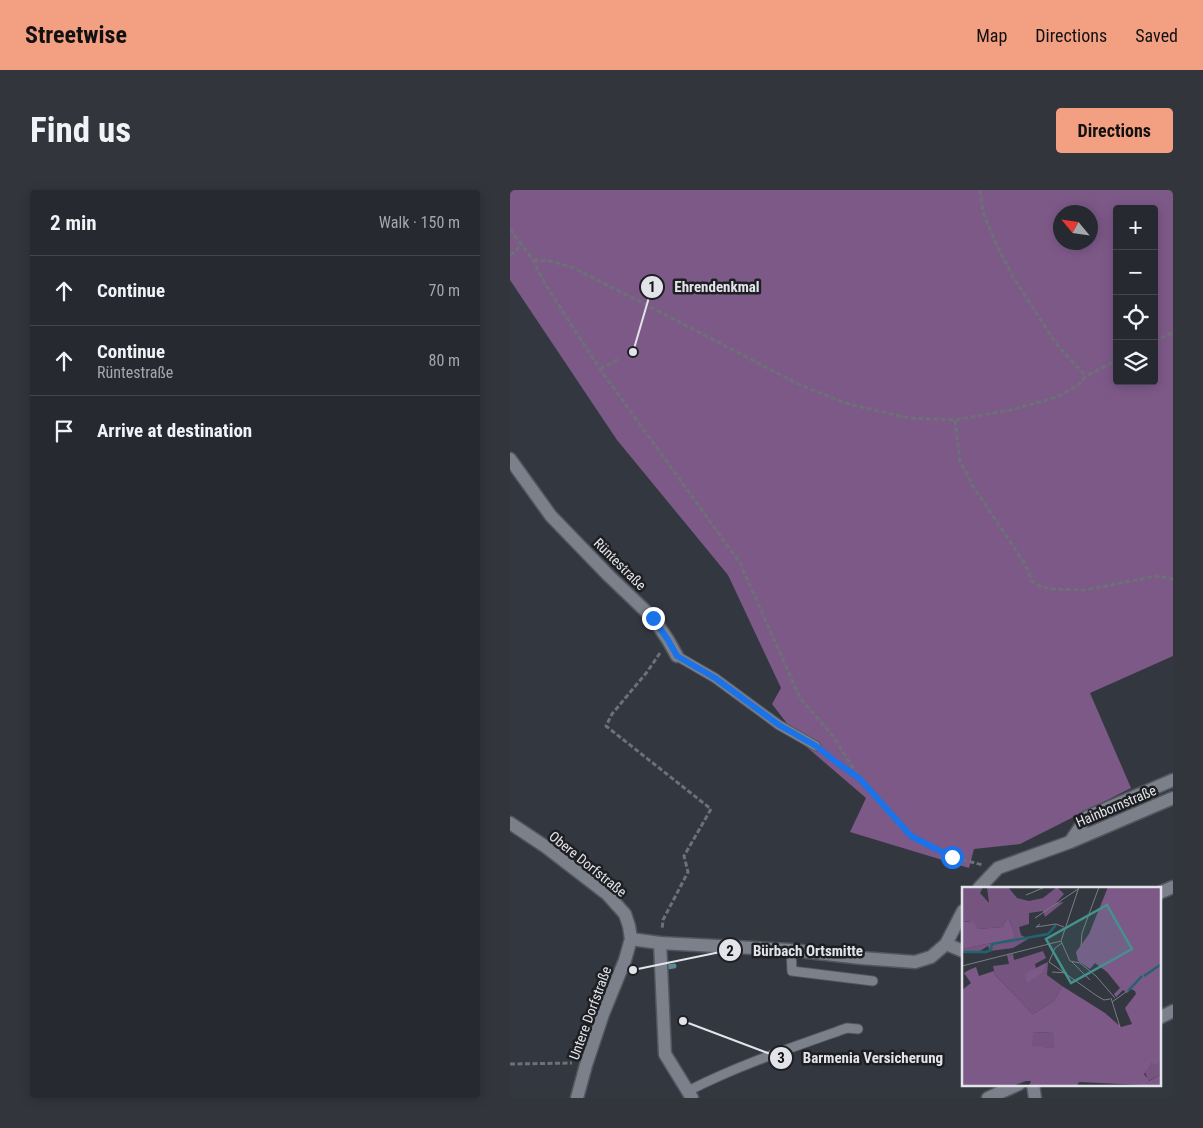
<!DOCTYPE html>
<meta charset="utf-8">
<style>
body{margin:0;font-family:"Roboto Condensed",sans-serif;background:#32363c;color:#f1f3f6}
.controls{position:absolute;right:15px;top:15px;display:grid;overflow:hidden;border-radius:5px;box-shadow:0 2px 12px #0003}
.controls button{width:45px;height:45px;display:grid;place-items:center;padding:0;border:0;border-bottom:1px solid #42464c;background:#262a30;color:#f1f3f6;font:25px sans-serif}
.compass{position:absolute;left:543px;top:15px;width:45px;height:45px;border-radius:50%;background:#262a30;box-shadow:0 2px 12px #0003;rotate:299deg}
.stop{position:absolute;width:15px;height:15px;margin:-11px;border:4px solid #1a73e8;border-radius:50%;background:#fff}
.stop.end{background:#1a73e8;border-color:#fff;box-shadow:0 1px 5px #0008}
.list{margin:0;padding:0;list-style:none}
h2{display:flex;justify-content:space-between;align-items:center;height:65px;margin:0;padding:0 20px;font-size:21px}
h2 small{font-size:16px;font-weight:400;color:#a4a7ab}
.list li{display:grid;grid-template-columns:32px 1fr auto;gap:15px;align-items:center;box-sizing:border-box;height:70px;padding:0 20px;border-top:1px solid #42464c}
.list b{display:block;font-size:19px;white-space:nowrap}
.list p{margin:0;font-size:16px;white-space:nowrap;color:#a4a7ab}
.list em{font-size:16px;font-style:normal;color:#a4a7ab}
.icon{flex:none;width:28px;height:28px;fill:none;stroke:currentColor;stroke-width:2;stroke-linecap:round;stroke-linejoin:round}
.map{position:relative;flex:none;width:663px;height:908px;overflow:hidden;border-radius:5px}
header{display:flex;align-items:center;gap:30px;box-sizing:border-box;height:70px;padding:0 25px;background:#f3a082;color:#111}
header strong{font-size:24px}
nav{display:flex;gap:28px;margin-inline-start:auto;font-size:18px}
.intro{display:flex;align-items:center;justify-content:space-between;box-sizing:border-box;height:120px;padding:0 30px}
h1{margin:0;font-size:35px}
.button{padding:12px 22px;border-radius:5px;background:#f3a082;color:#111;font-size:18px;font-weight:700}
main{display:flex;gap:30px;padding:0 30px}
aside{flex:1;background:#262a30;border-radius:5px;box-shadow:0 2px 12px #0003}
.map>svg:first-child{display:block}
</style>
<header>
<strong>Streetwise</strong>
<nav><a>Map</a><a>Directions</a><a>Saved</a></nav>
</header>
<div class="intro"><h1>Find us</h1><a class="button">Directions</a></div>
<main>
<aside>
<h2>2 min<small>Walk · 150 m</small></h2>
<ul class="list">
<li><svg class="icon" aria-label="ahead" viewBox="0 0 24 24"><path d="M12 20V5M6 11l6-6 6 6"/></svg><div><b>Continue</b></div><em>70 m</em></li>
<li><svg class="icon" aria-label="ahead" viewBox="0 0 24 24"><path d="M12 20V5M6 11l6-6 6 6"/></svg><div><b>Continue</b><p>Rüntestraße</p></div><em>80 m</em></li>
<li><svg class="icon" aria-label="arrive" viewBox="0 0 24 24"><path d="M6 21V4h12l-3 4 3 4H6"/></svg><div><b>Arrive at destination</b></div></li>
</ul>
</aside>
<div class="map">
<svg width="663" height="908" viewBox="0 0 663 908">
<rect width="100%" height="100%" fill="#333840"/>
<!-- forest -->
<path fill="#7d5988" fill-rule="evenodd" d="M 0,0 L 663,0 L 663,466 L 580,503 L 621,598 L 510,654 L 464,659 L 459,678 L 340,642 L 356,608 L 292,553 L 262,514 L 271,498 L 218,385 L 107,250 L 0,90 ZM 607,19 L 644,19 L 644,191 L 607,191 ZM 550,22 L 580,22 L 580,52 L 550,52 Z"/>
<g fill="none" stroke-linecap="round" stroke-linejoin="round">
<!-- stream -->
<path stroke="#5c8a93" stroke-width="5" d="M 157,777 L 164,776"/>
<defs>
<g id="lane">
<path d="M 167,466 L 205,488 L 269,535 L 306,556"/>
<path d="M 281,760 L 282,781 L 363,791"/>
<path d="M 178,901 C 229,875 283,857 337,838 L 348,839"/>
</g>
<g id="street">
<path d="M 0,269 L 41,326 L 99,386 L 143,428 L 158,450 L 167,466"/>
<path d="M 560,652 L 577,627 L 663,590"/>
<path d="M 469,698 L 488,678 L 560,652 L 663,608"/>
<path d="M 649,703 L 663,697"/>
<path d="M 121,749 L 150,753 L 281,760 L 351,768 L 405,772 L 421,767 L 436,754 L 453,721"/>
<path d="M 150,753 L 155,864 L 182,908"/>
<path d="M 436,754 L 453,761"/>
<path d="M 649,828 L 663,821"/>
<path d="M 523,894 L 525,908"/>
<path d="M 478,908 L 509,894"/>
</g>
<path id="secondary" d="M 0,633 L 36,657 L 97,704 L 115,724 L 119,736 L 121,749 L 115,770 L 93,824 L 76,875 L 67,908"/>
</defs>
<!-- lane casing -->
<use href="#lane" stroke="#53565d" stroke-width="11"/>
<!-- street casing -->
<use href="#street" stroke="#53565d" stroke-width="15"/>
<!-- secondary casing -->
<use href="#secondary" stroke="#53565d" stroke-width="15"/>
<!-- path -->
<g stroke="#6c7077" stroke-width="3" stroke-dasharray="5 2.5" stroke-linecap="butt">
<path d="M 470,0 L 473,22 L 487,56 L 503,87 L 547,155 L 576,186"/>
<path d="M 661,0 L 663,0"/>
<path d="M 0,39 L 23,70 L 35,94 L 90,179 L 230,373 L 290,508 L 323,546 L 349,588 L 401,645 L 442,667 L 473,675"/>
<path d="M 0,65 L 6,61 L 11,54"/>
<path d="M 23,70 L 40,71 L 61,77 L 131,112 L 290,195 L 338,214 L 399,228 L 445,230 L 500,220 L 547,207 L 567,196 L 576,186 L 607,170"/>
<path d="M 644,152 L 663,142"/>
<path d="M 90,179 L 110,168"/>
<path d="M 445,230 L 450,271 L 463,296 L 515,374 L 522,391 L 529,396 L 541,399 L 575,400 L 646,386 L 663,389"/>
<path d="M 150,463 L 137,482 L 102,524 L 96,536 L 201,619 L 174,666 L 178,682 L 153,730 L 152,740"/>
<path d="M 314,563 L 348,587"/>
<path d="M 0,874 L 62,873"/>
</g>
<!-- lane -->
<use href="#lane" stroke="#7b808a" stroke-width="9"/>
<!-- street -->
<use href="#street" stroke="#7b808a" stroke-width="12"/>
<!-- secondary -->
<use href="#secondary" stroke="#7b808a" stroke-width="12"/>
</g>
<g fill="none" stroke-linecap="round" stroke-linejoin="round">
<!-- route -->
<path stroke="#1a73e8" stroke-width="6" d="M 143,428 L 158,450 L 167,466 L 205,488 L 269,535 L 306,556 L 326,572 L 349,588 L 401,646 L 442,667"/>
</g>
<g text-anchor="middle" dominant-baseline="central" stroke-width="5" stroke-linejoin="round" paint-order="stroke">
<!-- street labels -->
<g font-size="14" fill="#e2e4ea" stroke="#1d1f23">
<text transform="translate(110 374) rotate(45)">Rüntestraße</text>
<text transform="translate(606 616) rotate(-23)">Hainbornstraße</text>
<text transform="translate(78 674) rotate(39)">Obere Dorfstraße</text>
<text transform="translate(80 823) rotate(-70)">Untere Dorfstraße</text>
</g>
</g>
<!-- overview -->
<g transform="translate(452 697)">
<rect width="199" height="199" fill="#333840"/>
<path d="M 0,0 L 21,0 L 18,6 L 27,16 L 25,0 L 46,0 L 55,11 L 67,14 L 81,11 L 95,0 L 102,7 L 94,16 L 102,15 L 83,30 L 81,24 L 67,26 L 67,37 L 57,40 L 59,48 L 66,52 L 51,61 L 28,64 L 26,59 L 18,64 L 0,66 L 0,62 L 49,52 L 53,48 L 46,30 L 40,40 L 16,42 L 8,34 L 0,35 ZM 81,64 L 84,71 L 73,77 L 74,81 L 86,75 L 85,88 L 100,99 L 92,114 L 71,127 L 33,88 L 31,79 L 47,77 L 45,68 L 51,67 L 52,73 ZM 70,145 L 93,146 L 92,161 L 69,160 ZM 199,172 L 199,188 L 186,194 L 183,185 L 190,176 Z" fill="#765480"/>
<path d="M 146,0 L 199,0 L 199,172 L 195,178 L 190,176 L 182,187 L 187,194 L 199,188 L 199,199 L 117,195 L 115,199 L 67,199 L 69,194 L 64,194 L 51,199 L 0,199 L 0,103 L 9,96 L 2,86 L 7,83 L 14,80 L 17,89 L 32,84 L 33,88 L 71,127 L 92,114 L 100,99 L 143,126 L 159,140 L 170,137 L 163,121 L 174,107 L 173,104 L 169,102 L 165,106 L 161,103 L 154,110 L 152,107 L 158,101 L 145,85 L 133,76 L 128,82 L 116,74 L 114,65 L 127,47 ZM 71,145 L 92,146 L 92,161 L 70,159 ZM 46,30 L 53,48 L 50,52 L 0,62 L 0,35 L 11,34 L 16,42 L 40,40 ZM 84,76 L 81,85 L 65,96 L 63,87 Z" fill="#7d5988" fill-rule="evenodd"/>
<path fill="none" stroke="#22646e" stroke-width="2.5" d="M 0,65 L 24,65 L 29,63 L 30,57 L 86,47 L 94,38M 182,89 L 198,78M 166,104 L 180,89"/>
<path fill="none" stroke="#797d84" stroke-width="1" d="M 64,8 L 83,0M 73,31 L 116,2M 78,37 L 74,40 L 94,37 L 102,40M 99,54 L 108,74 L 118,76 L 134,89 L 153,111M 99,54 L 117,0M 100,56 L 93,61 L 87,75 L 135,109 L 142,113 L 148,112M 119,59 L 120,46 L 137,0M 110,75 L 128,93M 0,79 L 99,54M 90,85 L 105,86M 149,111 L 158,140M 150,115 L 164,105"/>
<path fill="#44928d" fill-opacity="0.15" stroke="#44928d" stroke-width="2.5" d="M 145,18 L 170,62 L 109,96 L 84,52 Z"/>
<rect width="199" height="199" fill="none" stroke="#e2e4ea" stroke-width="2.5"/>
</g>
<!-- callouts -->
<path fill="none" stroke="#e2e4ea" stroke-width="2" d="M123 162L142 97M123 780L220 760M173 831L271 868"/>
<g fill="#e2e4ea" stroke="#1d1f23" stroke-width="2">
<circle cx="123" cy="162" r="5"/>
<circle cx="123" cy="780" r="5"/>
<circle cx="173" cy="831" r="5"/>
<circle cx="142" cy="97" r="12"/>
<circle cx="220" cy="760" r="12"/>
<circle cx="271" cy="868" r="12"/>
</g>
<g font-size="15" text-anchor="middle" font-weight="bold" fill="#111">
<text x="142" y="102">1</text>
<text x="220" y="766">2</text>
<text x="271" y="873">3</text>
</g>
<g font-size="15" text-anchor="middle" font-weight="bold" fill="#e2e4ea" stroke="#1d1f23" stroke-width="5" stroke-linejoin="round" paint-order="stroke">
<text x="207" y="102">Ehrendenkmal</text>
<text x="298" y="766">Bürbach Ortsmitte</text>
<text x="363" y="873">Barmenia Versicherung</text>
</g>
</svg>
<div class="controls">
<button>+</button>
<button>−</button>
<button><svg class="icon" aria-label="locate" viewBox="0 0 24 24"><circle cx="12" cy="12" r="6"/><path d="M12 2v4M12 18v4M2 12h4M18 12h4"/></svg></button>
<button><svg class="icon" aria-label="layers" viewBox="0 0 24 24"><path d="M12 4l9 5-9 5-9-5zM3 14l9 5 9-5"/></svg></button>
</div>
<svg class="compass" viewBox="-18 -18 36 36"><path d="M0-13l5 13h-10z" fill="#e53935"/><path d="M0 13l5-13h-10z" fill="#a4a7ab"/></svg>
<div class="stop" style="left:442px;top:667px"></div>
<div class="stop end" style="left:143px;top:428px"></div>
</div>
</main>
